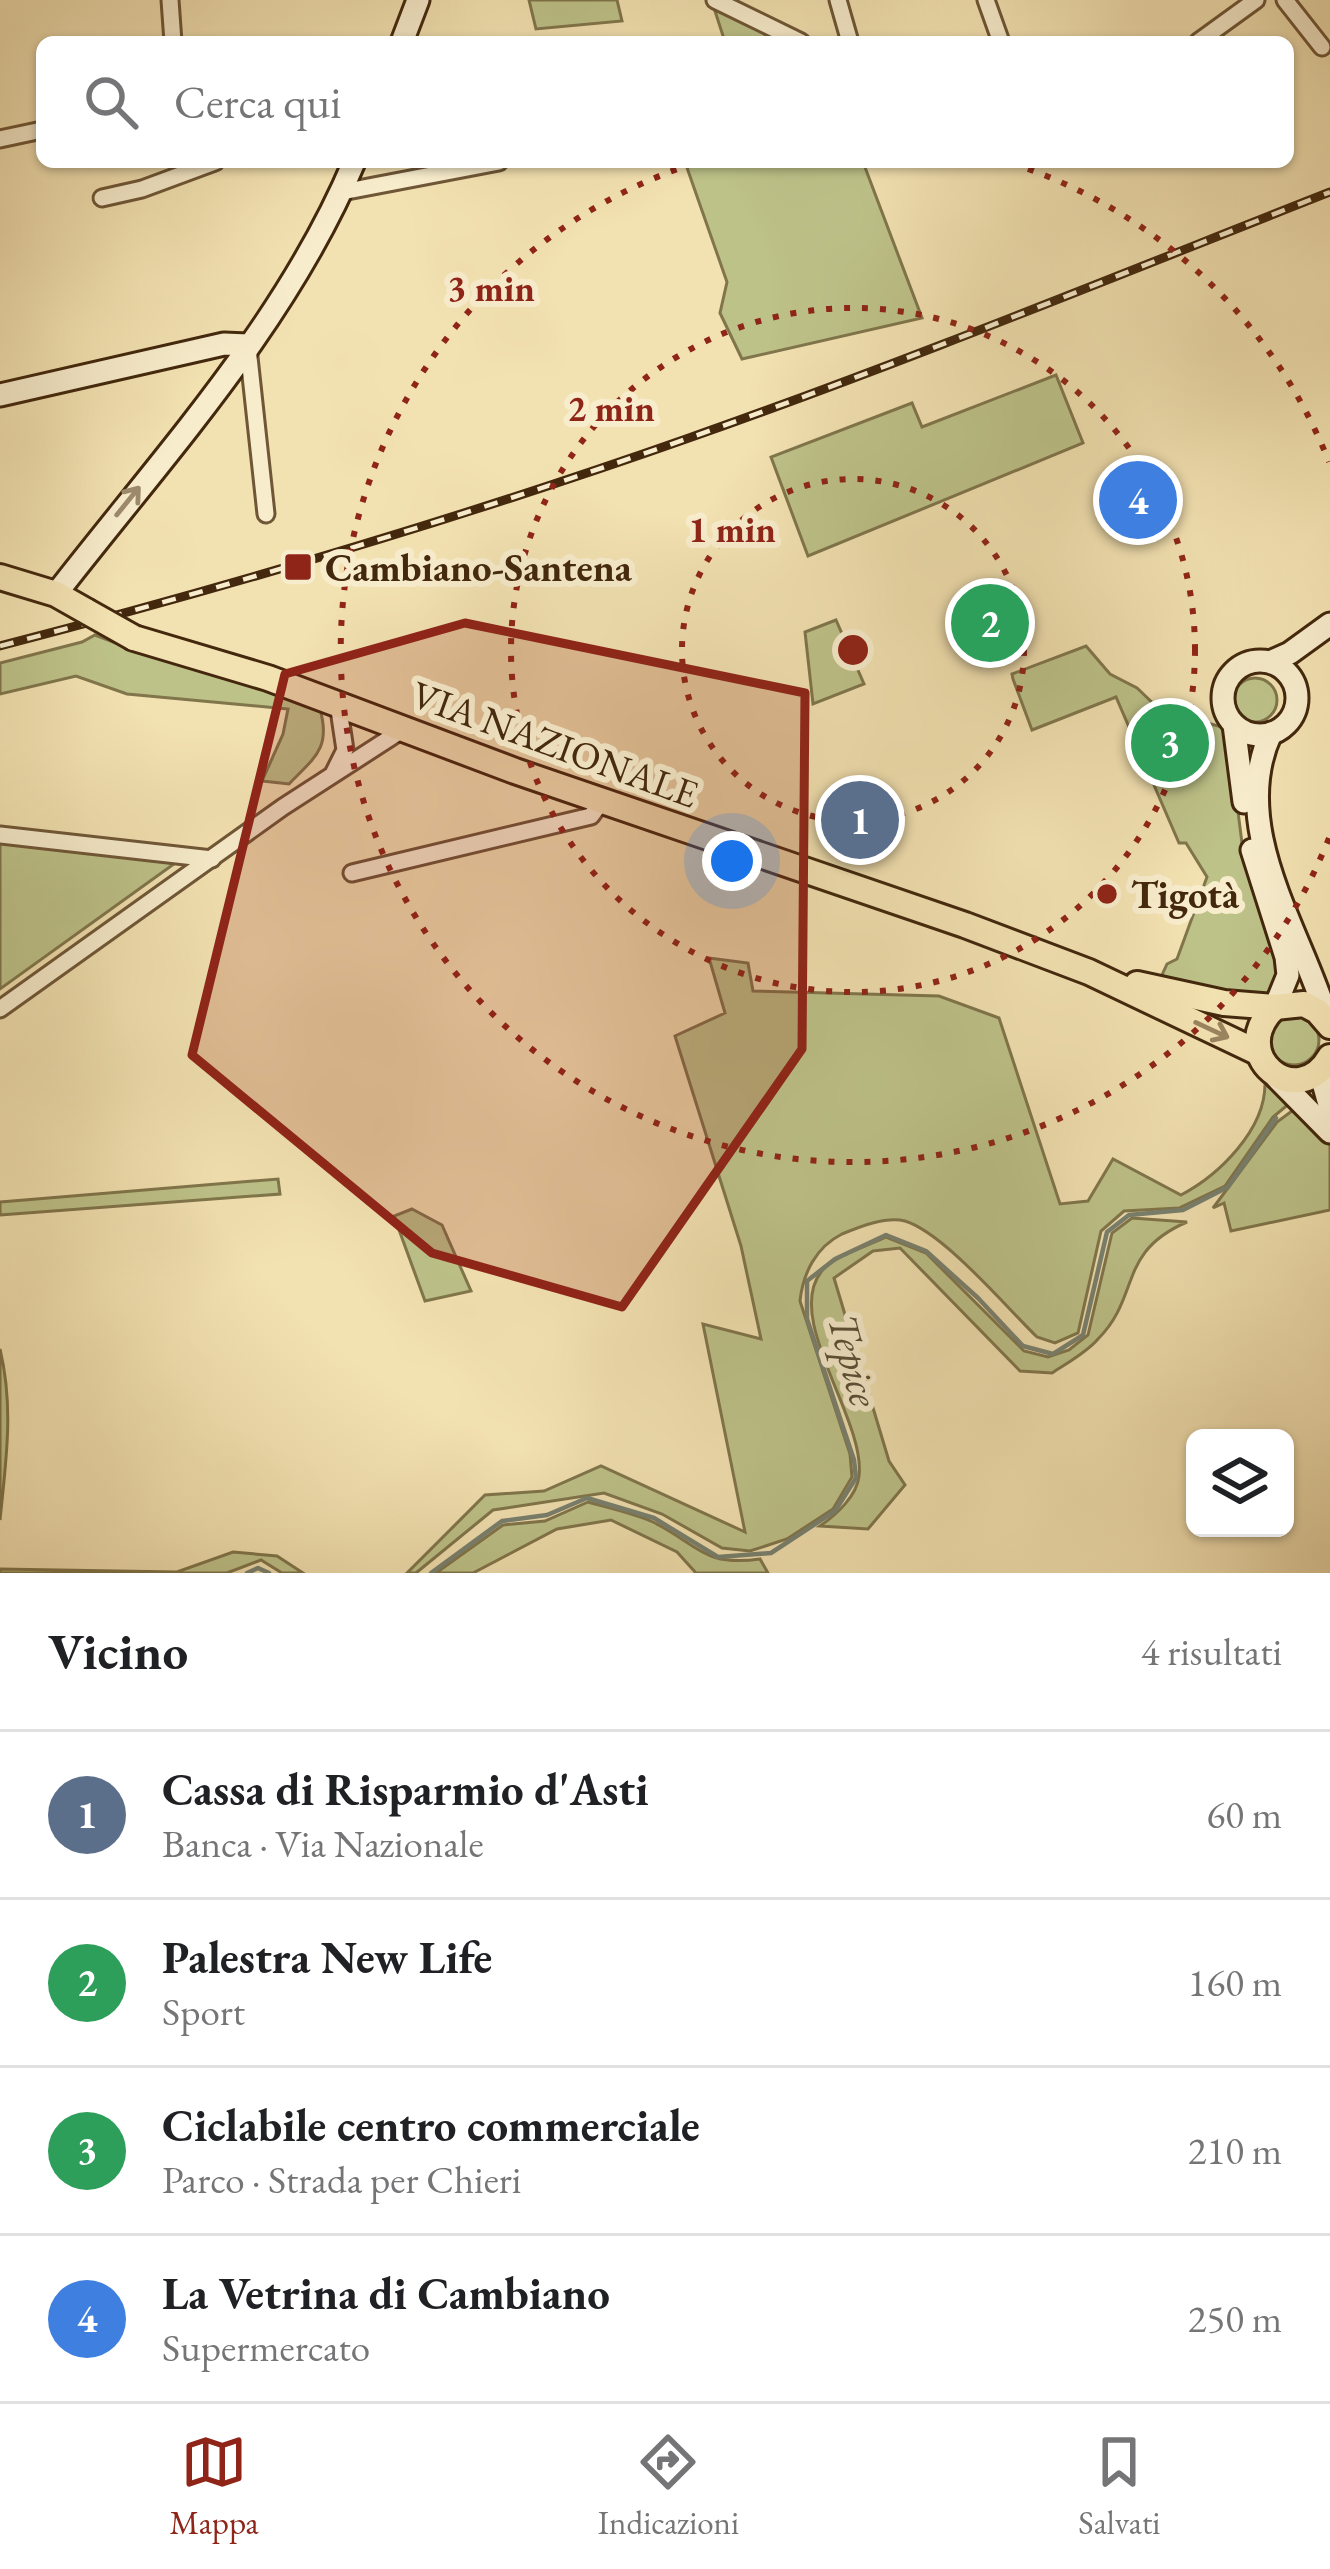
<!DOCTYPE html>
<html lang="it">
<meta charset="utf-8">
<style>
body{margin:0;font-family:"EB Garamond",serif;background:#f2f2f2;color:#202124}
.controls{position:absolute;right:36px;bottom:36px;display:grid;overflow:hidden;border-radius:18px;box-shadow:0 3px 9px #0004}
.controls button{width:108px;height:108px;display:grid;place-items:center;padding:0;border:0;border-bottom:3px solid #e0e0e0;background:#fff;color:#202124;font:60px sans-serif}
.you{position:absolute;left:732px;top:861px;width:42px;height:42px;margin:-30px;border:9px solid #fff;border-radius:50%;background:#1a73e8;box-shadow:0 0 0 18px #1a73e833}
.badge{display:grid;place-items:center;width:78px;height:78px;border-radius:50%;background:#8f2418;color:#fff;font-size:39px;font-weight:700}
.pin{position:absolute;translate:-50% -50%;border:6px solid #fff;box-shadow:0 3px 12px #0006}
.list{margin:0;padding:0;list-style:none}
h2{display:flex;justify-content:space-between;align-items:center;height:156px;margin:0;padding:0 48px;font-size:51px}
h2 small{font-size:39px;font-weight:400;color:#757577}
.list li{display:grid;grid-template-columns:78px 1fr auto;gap:36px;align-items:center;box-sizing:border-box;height:168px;padding:0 48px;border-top:3px solid #e0e0e0}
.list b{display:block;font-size:45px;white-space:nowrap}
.list p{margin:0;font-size:39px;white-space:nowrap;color:#757577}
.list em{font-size:39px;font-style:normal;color:#757577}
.icon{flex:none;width:66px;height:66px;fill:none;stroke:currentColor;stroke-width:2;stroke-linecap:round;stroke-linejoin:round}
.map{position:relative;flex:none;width:1330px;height:1573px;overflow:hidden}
.search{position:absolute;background:#fff;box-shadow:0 3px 9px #0004;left:36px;right:36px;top:36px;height:132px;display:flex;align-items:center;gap:30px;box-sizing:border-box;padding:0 42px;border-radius:18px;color:#757577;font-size:45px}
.sheet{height:828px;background:#fff}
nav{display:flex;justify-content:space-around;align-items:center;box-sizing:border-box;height:168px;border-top:3px solid #e0e0e0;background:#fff;font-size:33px;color:#757577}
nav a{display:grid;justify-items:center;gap:6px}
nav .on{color:#8f2418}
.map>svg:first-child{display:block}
</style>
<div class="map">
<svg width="1330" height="1573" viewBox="0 0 1330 1573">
<rect width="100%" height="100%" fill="#f2e1b1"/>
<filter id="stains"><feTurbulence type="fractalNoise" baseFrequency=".00167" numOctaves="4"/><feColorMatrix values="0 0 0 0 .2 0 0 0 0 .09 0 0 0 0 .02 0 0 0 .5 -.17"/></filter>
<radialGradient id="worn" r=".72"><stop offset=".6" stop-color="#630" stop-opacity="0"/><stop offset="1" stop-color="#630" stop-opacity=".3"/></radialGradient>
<!-- green -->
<g fill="#bdc289" stroke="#80754b" stroke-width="3">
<path d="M 529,0 L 617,0 L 622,21 L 536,29 Z"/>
<path d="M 714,8 L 782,42 L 725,42 Z"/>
<path d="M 685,162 L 863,162 L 922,318 L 742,359 L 720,313 L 727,282 Z"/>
<path d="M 1056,375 L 1083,443 L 808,556 L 771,457 L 912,403 L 922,427 Z"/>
<path d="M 836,620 L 864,684 L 813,704 L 805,632 Z"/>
<path d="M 95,635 L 147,655 L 299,699 L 320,709 C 331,748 315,757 289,784 L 262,781 L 283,734 L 288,709 L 127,694 L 76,676 L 0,694 L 0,663 L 82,642 Z"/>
<path d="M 1086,646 L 1110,674 L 1137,688 L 1160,710 L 1222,727 L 1229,741 L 1244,859 L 1280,978 L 1272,992 L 1260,997 L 1178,985 L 1162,975 L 1167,964 L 1177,959 L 1207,877 L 1186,843 L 1179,843 L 1116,697 L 1032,730 L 1013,679 L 1012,674 Z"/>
<circle cx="1255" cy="700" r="22"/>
<path d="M 0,839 L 178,861 L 0,989 Z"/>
<path d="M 709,958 L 748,963 L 753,991 L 939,996 L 999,1018 L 1060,1204 L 1088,1201 L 1113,1159 L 1181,1195 C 1219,1175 1265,1130 1265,1084 L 1290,1103 L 1273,1117 L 1225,1186 L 1179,1208 L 1124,1211 L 1101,1231 L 1078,1333 L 1055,1343 L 1037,1337 C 1006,1307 944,1233 905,1221 C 886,1216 859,1227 842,1234 C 816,1247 803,1273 800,1301 L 850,1454 L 852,1477 L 833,1509 L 787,1539 L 750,1551 L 722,1548 L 662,1514 L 604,1493 L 493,1510 L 416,1573 L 407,1573 L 485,1495 L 544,1491 L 601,1466 L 745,1532 L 703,1324 L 761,1339 L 741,1246 L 675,1036 L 725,1013 Z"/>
<circle cx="1294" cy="1040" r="25"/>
<path d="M 1296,1108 L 1330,1145 L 1330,1210 L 1231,1231 L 1224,1203 L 1213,1208 L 1277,1122 Z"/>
<path d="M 278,1179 L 280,1194 L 0,1215 L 0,1202 Z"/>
<path d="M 412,1209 L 442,1225 L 471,1291 L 425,1301 L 394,1216 Z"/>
<path d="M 1132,1218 L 1187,1222 C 1117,1252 1141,1296 1098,1339 C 1086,1353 1067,1363 1052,1373 L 1020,1371 L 900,1248 L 873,1251 L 834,1278 L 889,1461 L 905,1485 L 868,1529 L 820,1526 C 836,1515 857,1496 859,1476 C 866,1420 784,1320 821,1272 C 833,1256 868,1246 886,1237 L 926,1253 L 1024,1351 L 1048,1357 L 1069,1350 L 1088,1335 L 1112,1233 Z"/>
<path d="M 0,1349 C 14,1407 6,1461 0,1520 Z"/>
<path d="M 588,1502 C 609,1508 634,1513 653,1522 C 699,1545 703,1567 760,1559 L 768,1573 L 696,1573 L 677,1552 L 611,1520 L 557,1529 L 473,1573 L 436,1573 L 503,1525 L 545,1521 Z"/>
<path d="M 233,1552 L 277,1556 L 303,1573 L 282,1573 L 261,1560 L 227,1573 L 0,1573 L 0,1569 L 177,1572 Z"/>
</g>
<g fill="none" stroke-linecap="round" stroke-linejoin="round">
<!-- stream -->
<g stroke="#788170" stroke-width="4.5">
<path d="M 247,1573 L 258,1568 L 269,1573"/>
<path d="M 431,1573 L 502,1521 L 547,1515 L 587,1498 L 654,1518 L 718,1557 L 771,1553 L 835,1511 L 856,1478 L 854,1460 L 807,1319 L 807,1281 L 835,1259 L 886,1235 L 926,1251 L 978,1298 L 1023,1346 L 1053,1354 L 1083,1335 L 1107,1232 L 1129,1215 L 1183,1210 L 1228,1187 L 1276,1118"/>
</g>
<defs>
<g id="street">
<path d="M 170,0 L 173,42"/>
<path d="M 715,0 L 801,42"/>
<path d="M 838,0 L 850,42"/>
<path d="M 986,0 L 1001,42"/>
<path d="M 1285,0 L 1322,47"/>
<path d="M 1198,42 L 1256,0"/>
<path d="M 0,139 L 42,130"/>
<path d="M 342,192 L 499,162"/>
<path d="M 102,198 L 142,189 L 215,162"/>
<path d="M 248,348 L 266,514"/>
<path d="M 334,772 L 345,750 L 338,703"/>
<path d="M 0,835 L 212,859"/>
<path d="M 352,873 L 591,816 L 602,801"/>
<path d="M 0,1009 L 283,807 L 396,734 L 402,727"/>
</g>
<g id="secondary">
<path d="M 402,42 L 418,0"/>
<path d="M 0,395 L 224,344 L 248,345"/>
<path d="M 56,594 C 163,456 286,324 354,162"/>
<circle cx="1260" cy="698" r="37"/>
<path d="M 1270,662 L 1290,653 L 1330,624"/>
<path d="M 1234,725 L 1244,802"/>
<path d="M 1271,733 C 1227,828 1301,930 1328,1021"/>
<path d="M 1252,850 L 1286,957 L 1288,975 L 1275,1007"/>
<path d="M 1320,1072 L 1330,1108"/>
<path d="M 1276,1077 L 1330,1132"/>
</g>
<g id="primary">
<path d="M 0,577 L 56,594 L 86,611"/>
<path d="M 134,638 L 268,678 L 515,771 L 965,925 L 1089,972 L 1259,1053"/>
<path d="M 1137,984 L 1224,1003 L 1275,1007 L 1304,1004 L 1317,1011 L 1330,1026"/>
<path d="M 1275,1007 C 1225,1054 1297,1114 1330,1057"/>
</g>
</defs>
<!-- street casing -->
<use href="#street" stroke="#6f5636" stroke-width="21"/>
<!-- secondary casing -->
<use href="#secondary" stroke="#43280d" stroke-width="27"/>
<!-- primary casing -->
<use href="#primary" stroke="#43280d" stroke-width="30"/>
<!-- street -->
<use href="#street" stroke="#f7eccc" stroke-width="15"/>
<!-- secondary -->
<use href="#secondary" stroke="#f7eccc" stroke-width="21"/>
<!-- primary -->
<use href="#primary" stroke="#f2e1b1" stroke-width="24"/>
<defs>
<path id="rail" d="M 0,646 C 231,586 461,518 686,439 C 903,363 1116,276 1330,192"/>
</defs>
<!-- rail casing -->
<use href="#rail" stroke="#43280d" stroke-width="9"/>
<!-- rail -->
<use href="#rail" stroke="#f7eccc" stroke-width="4.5" stroke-dasharray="14" stroke-linecap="butt"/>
<defs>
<path id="primary-bridge" d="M 86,611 L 134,638"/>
</defs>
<!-- primary-bridge casing -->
<use href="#primary-bridge" stroke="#43280d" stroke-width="30" stroke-linecap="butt"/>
<!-- primary-bridge -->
<use href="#primary-bridge" stroke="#f2e1b1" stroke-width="24"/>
</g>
<!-- one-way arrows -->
<defs><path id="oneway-shaft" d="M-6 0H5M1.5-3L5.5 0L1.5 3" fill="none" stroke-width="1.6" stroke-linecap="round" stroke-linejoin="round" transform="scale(3)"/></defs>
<use stroke="#9d8a6c" href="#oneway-shaft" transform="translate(128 501) rotate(-51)"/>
<use stroke="#9a845f" href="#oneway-shaft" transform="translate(1212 1030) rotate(25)"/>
<!-- marked area -->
<path fill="#8f2418" fill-opacity="0.2" stroke="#8f2418" stroke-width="9" stroke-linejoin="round" d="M 465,623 L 805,693 L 802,1049 L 622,1307 L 432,1253 L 192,1055 L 285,674 Z"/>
<!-- distance rings -->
<g fill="none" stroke="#8f2418" stroke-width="6" stroke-dasharray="6 12">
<circle cx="853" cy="650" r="171"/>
<circle cx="853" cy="650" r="342"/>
<path d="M1329 838A512 512 0 1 1 695 163M1011 163A512 512 0 0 1 1329 462"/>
</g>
<!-- markers -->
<g fill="#8f2418" stroke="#f7eccc" stroke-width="4.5">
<rect x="283" y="552" width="30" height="30" rx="6"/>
<circle cx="1107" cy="894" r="12"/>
</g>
<g text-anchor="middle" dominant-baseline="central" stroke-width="12" stroke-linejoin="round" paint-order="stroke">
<!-- poi labels -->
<g font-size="39" font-weight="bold" fill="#43280d" stroke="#f7eccc" text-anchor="start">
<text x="325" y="567">Cambiano-Santena</text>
<text x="1131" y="894">Tigotà</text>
</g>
<!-- street labels -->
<g font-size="39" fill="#43280d" stroke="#f7eccc">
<text transform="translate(555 744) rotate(20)">VIA NAZIONALE</text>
</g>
<!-- water labels -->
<g font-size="42" font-style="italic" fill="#594d36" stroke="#f7eccc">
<text transform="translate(854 1360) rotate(75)">Tepice</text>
</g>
</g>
<circle cx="853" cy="650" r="18" fill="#8f2418" stroke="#f7eccc" stroke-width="6"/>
<g font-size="36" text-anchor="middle" font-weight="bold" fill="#8f2418" stroke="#f7eccc" stroke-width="12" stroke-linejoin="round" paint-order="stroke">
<text x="491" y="301">3 min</text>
<text x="611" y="421">2 min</text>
<text x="732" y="542">1 min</text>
</g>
<rect width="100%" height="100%" filter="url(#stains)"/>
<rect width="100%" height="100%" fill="url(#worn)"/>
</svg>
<div class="controls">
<button><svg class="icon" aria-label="layers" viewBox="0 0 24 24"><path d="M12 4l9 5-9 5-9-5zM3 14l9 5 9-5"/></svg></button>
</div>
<div class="you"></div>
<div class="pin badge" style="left:860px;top:820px;background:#5c6f8a">1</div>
<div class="pin badge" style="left:990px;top:623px;background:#2e9e5b">2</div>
<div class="pin badge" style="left:1170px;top:743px;background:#2e9e5b">3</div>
<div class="pin badge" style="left:1138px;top:500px;background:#3f7fe0">4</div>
<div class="search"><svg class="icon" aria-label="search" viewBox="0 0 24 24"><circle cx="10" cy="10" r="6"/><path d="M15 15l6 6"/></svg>Cerca qui</div>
</div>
<section class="sheet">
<h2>Vicino<small>4 risultati</small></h2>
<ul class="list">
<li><span class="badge" style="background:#5c6f8a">1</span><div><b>Cassa di Risparmio d'Asti</b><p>Banca · Via Nazionale</p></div><em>60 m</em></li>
<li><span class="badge" style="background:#2e9e5b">2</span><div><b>Palestra New Life</b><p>Sport</p></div><em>160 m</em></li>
<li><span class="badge" style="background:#2e9e5b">3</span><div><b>Ciclabile centro commerciale</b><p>Parco · Strada per Chieri</p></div><em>210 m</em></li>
<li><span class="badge" style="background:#3f7fe0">4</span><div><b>La Vetrina di Cambiano</b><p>Supermercato</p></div><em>250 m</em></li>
</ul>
</section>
<nav>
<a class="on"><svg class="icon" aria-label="map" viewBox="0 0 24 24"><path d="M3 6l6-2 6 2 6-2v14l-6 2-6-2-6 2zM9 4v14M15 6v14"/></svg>Mappa</a>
<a><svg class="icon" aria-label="directions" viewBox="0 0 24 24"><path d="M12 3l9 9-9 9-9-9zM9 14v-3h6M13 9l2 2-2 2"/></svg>Indicazioni</a>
<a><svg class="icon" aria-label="saved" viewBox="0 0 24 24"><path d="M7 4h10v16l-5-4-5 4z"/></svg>Salvati</a>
</nav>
